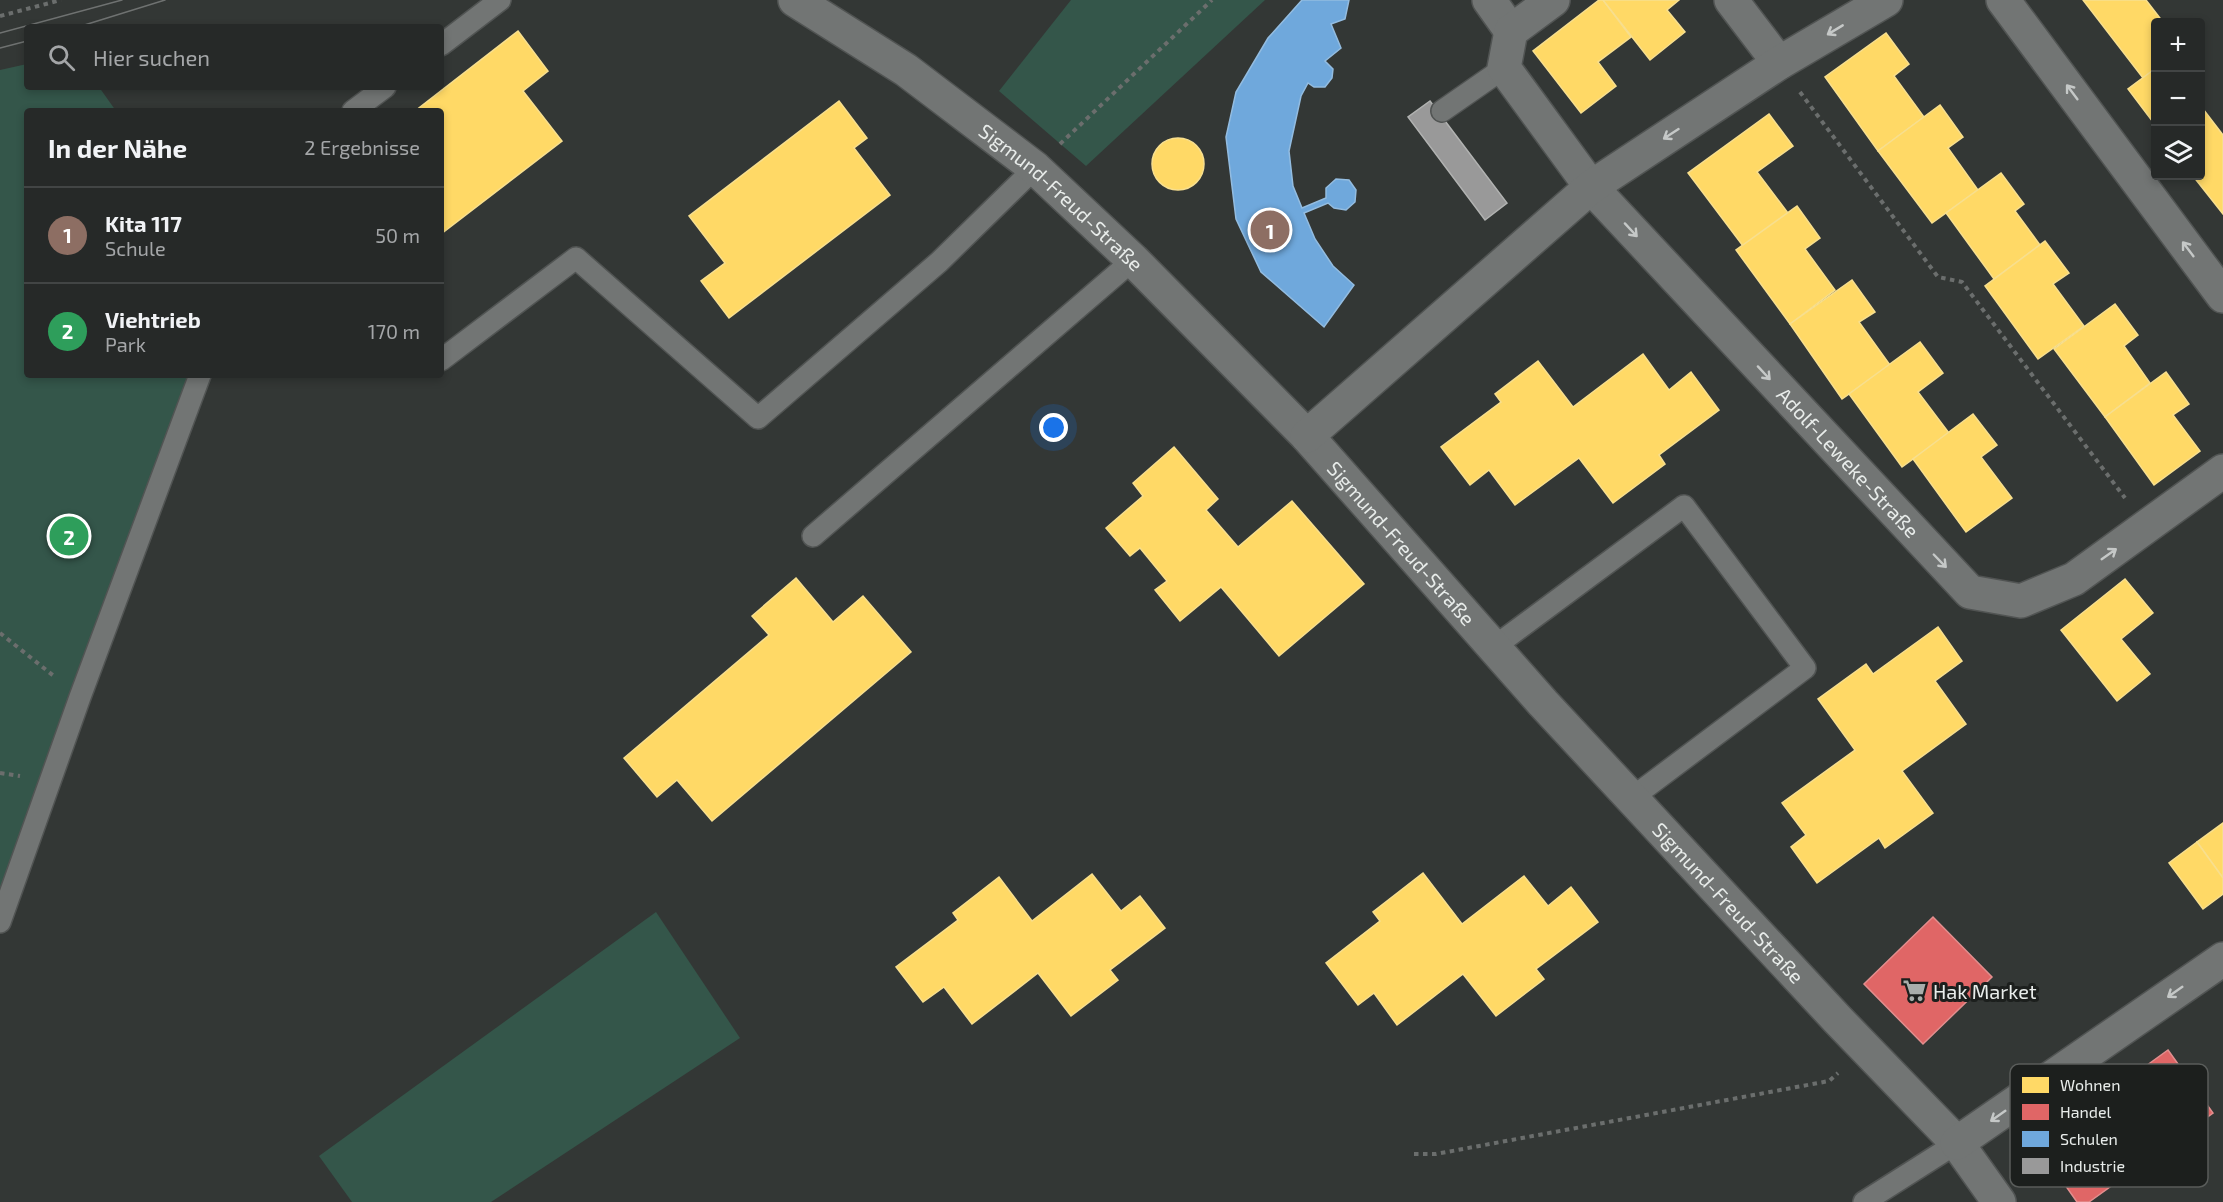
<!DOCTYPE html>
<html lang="de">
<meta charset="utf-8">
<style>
body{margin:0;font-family:"Exo 2",sans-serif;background:#323534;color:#f1f3f6}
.controls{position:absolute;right:18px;top:18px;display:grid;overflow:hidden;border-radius:6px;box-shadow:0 3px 9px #0003}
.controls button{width:54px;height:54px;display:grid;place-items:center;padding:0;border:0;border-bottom:2px solid #424545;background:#262928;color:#f1f3f6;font:30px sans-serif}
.you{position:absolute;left:1054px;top:428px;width:21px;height:21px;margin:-15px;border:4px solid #fff;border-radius:50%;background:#1a73e8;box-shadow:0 0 0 9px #1a73e833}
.badge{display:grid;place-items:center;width:39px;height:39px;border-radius:50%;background:#8abfa5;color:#fff;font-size:20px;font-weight:700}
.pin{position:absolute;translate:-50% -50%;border:3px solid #fff;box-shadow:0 2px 6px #0006}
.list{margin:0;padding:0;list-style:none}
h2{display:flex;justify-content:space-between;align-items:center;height:78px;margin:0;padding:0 24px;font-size:26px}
h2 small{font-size:20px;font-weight:400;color:#a4a6a8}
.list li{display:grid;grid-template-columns:39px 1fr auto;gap:18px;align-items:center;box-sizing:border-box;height:96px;padding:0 24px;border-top:2px solid #424545}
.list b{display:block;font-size:22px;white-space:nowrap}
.list p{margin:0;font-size:20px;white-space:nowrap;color:#a4a6a8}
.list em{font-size:20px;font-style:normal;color:#a4a6a8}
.icon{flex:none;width:33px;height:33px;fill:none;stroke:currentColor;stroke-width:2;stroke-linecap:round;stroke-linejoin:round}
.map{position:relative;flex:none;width:2223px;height:1202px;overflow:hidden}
.search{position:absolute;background:#262928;box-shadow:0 3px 9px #0003;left:24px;top:24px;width:420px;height:66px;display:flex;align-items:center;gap:15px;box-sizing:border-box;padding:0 21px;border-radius:6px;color:#a4a6a8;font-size:22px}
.panel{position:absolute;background:#262928;box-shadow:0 3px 9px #0003;left:24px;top:108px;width:420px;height:270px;border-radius:6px}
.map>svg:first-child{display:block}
</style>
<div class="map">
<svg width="2223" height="1202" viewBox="0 0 2223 1202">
<rect width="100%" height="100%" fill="#333735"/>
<!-- green -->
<g fill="#34564a">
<path d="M 1071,0 L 1265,0 L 1086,166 L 999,91 Z"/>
<path d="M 27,64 L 27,87 L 99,87 L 116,111 L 27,111 L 27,375 L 198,375 L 0,899 L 0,70 Z"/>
<path d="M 656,912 L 740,1038 L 491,1202 L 352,1202 L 319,1156 Z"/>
</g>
<!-- homes -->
<g fill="#ffd966" stroke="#f8df8e" stroke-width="1.5">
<path d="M 1599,0 L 1603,0 L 1631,37 L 1598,62 L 1616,86 L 1581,113 L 1533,51 Z"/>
<path d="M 1603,0 L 1679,0 L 1667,10 L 1685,32 L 1650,60 Z"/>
<path d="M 2083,0 L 2146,0 L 2163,22 L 2156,22 L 2156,68 L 2143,78 Z"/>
<path d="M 518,31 L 548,71 L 523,91 L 562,141 L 441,234 L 441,111 L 415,111 Z"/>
<path d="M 1886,33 L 1909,64 L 1894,76 L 1924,117 L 1878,151 L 1825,77 Z"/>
<path d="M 2156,68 L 2156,126 L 2128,89 Z"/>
<path d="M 839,101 L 867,138 L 854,148 L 890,195 L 729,318 L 701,281 L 725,263 L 689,216 Z"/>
<path d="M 1940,105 L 1963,137 L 1948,148 L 1978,190 L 1932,223 L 1878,151 Z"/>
<path d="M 2200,105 L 2223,135 L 2223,214 L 2193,176 L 2200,176 Z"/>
<path d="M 1769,114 L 1793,146 L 1757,172 L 1788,213 L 1743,246 L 1688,173 Z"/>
<circle cx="1178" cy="164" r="26"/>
<path d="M 2001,173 L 2024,204 L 2015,211 L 2040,245 L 1994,279 L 1946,213 Z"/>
<path d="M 1797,206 L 1820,238 L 1805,249 L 1835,290 L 1790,324 L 1736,250 Z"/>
<path d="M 2045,241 L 2069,273 L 2053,284 L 2084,326 L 2038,359 L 1985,286 Z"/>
<path d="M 1852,280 L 1875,312 L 1859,322 L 1890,365 L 1842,399 L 1790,324 Z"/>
<path d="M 2115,304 L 2138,335 L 2124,346 L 2150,383 L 2105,417 L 2054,349 Z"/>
<path d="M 1920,342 L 1943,373 L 1918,392 L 1949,433 L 1902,467 L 1849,394 Z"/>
<path d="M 1643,354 L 1669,390 L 1691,372 L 1719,410 L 1659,455 L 1665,464 L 1613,503 L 1579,458 L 1515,505 L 1489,470 L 1470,485 L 1441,447 L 1501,402 L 1495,394 L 1538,361 L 1573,407 Z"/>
<path d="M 2166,372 L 2189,404 L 2173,415 L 2200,451 L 2154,485 L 2105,417 Z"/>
<path d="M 1973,414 L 1997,445 L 1981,457 L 2012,498 L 1966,532 L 1913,459 Z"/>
<path d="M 1174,447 L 1218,499 L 1206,510 L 1238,547 L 1292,501 L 1364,584 L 1279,656 L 1221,587 L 1180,621 L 1155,590 L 1167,581 L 1140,548 L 1130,556 L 1106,528 L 1143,496 L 1133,483 Z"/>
<path d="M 796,578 L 833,622 L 863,596 L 911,652 L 712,821 L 677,780 L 657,797 L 624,758 L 769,635 L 752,616 Z"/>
<path d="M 2125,579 L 2153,613 L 2121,639 L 2150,674 L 2117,701 L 2061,630 Z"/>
<path d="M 1938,627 L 1962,661 L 1935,681 L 1966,724 L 1902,771 L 1933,813 L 1885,848 L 1879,838 L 1817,883 L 1791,847 L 1806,835 L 1782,803 L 1855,750 L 1818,699 L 1866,664 L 1873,674 Z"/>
<path d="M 2223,823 L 2223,878 L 2197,842 Z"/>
<path d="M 2197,842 L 2223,878 L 2223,894 L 2203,909 L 2169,863 Z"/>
<path d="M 1423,873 L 1462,924 L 1524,876 L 1548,906 L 1571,887 L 1598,922 L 1536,969 L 1544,979 L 1496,1016 L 1463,974 L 1397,1025 L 1374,993 L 1358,1005 L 1326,963 L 1380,921 L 1373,912 Z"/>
<path d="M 1092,874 L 1121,911 L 1140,896 L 1165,928 L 1110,970 L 1118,980 L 1071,1016 L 1038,973 L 972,1024 L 944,987 L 923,1002 L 896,967 L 958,920 L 953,913 L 999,877 L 1032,921 Z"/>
</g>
<!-- shops -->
<g fill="#e06666" stroke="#e28e8e" stroke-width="1.5">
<path d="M 1933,917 L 1992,977 L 1923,1044 L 1864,984 Z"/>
<path d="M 2168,1050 L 2213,1113 L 2089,1202 L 2077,1202 L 2037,1145 Z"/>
</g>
<!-- schools -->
<path fill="#6fa8dc" stroke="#93bce0" stroke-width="1.5" d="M 1302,0 L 1349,0 L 1345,19 L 1331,24 L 1341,48 L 1325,61 L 1333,69 L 1332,78 L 1325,87 L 1314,87 L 1308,83 L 1301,96 L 1289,151 L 1293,186 L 1302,208 L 1326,198 L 1326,188 L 1336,179 L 1349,180 L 1356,190 L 1355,202 L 1346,210 L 1334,208 L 1328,203 L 1304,213 L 1315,239 L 1333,266 L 1354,285 L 1324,327 L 1261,272 L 1236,219 L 1226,137 L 1236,92 L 1268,38 Z"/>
<!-- industry -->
<path fill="#999" stroke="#b1b2b1" stroke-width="1.5" d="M 1430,101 L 1507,203 L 1485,220 L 1408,117 Z"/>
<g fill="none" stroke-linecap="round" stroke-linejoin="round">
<defs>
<g id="service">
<path d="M 441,45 L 500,0"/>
<path d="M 353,111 L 385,87"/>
<path d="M 1442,111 L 1504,68"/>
<path d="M 441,360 L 576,258 L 758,418 L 939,262 L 1035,168"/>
<path d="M 813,536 L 1133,260"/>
<path d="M 1494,647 L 1684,506 L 1805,668 L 1633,797"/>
<path d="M 0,922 L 80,697 L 200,375"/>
<path d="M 1864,1202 L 1957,1143"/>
</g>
<g id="minor">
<path id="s1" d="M 795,0 L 906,70 L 1035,168 L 1133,260 L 1307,436 L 1543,703 L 1838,1020 L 1957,1143 L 1999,1202"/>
<path d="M 1489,0 L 1511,31"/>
<path id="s2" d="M 1553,0 L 1511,31 L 1504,68 L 1591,187 L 1970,592 L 2021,601 L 2074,579 L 2223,471"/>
<path d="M 1731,0 L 1779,63"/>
<path d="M 2003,0 L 2223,296"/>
<path d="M 1307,436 L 1591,187 L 1779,63 L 1886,0"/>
<path d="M 1957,1143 L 2223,959"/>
</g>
</defs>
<!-- service casing -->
<use href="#service" stroke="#515453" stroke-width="24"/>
<!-- minor casing -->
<use href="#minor" stroke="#515453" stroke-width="36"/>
<!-- path -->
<g stroke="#6b6e6d" stroke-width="4" stroke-dasharray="4.5 4.5" stroke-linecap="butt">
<path d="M 0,16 L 61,0"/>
<path d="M 1800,92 L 1938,277 L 1962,282 L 2125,498"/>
<path d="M 1060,144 L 1212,0"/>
<path d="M 0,633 L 55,677"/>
<path d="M 0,773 L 20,776"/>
<path d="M 1414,1154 L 1436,1154 L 1829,1081 L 1838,1073"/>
</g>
<!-- service -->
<use href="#service" stroke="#727574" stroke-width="21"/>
<!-- minor -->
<use href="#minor" stroke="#727574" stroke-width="33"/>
<!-- tram -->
<g stroke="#6f7271" stroke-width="1.5">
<path d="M 78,27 L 165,0"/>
<path d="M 0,33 L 122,0"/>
<path d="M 0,48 L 27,41"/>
</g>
</g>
<!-- one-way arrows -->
<defs><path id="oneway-shaft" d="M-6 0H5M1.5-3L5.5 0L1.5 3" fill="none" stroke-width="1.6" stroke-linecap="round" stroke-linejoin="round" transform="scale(1.5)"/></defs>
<g stroke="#c5c8c7">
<use href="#oneway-shaft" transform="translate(1835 30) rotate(149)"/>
<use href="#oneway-shaft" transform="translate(2072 92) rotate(-127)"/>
<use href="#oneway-shaft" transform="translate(1671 134) rotate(147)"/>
<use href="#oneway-shaft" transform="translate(1631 230) rotate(47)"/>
<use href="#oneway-shaft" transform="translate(2188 249) rotate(-127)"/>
<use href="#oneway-shaft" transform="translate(1764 373) rotate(47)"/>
<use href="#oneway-shaft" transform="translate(2109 554) rotate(-35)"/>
<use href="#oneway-shaft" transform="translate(1940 561) rotate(46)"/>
<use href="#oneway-shaft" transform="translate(2175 992) rotate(145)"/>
<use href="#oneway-shaft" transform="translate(1998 1116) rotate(145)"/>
</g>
<!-- icons -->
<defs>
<symbol id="supermarket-bare" viewBox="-9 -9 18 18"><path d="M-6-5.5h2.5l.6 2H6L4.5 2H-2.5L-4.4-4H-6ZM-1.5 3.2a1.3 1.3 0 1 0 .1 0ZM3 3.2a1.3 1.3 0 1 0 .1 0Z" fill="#a9adab" stroke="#1c1f1d" stroke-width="2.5" paint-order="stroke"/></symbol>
</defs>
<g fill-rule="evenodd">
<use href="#supermarket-bare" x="1898" y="974" width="33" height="33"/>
</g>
<g text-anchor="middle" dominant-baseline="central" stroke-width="6" stroke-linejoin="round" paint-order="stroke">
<!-- street labels -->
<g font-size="20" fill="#e8ecea" stroke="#1c1f1d">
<text stroke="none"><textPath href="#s1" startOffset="332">Sigmund-Freud-Straße</textPath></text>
<text stroke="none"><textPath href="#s2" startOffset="614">Adolf-Leweke-Straße</textPath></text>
<text stroke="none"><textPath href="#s1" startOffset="818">Sigmund-Freud-Straße</textPath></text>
<text stroke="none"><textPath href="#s1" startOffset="1304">Sigmund-Freud-Straße</textPath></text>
</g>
<!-- poi labels -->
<g font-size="20" fill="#e8ecea" stroke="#1c1f1d" text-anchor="start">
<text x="1933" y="991">Hak Market</text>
</g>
</g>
<!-- legend -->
<rect x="2010" y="1064" width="198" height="123" rx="9" fill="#1c1f1d" stroke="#595c5a" stroke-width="1.5"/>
<rect x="2022" y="1077" width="27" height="16" fill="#ffd966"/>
<rect x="2022" y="1104" width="27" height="16" fill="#e06666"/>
<rect x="2022" y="1131" width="27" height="16" fill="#6fa8dc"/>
<rect x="2022" y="1158" width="27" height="16" fill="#999"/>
<g font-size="16" fill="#e8ecea">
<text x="2060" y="1091">Wohnen</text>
<text x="2060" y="1118">Handel</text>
<text x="2060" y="1145">Schulen</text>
<text x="2060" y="1172">Industrie</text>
</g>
</svg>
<div class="controls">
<button>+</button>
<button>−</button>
<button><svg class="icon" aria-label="layers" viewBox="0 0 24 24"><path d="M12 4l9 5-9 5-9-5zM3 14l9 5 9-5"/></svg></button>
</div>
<div class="you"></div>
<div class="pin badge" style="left:1270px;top:230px;background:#8d6e63">1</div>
<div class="pin badge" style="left:69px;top:536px;background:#2e9e5b">2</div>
<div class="search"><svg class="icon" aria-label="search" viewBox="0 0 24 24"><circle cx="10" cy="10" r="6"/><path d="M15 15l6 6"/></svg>Hier suchen</div>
<section class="panel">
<h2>In der Nähe<small>2 Ergebnisse</small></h2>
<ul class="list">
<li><span class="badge" style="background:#8d6e63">1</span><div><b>Kita 117</b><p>Schule</p></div><em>50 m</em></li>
<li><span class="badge" style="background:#2e9e5b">2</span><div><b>Viehtrieb</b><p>Park</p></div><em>170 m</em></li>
</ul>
</section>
</div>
